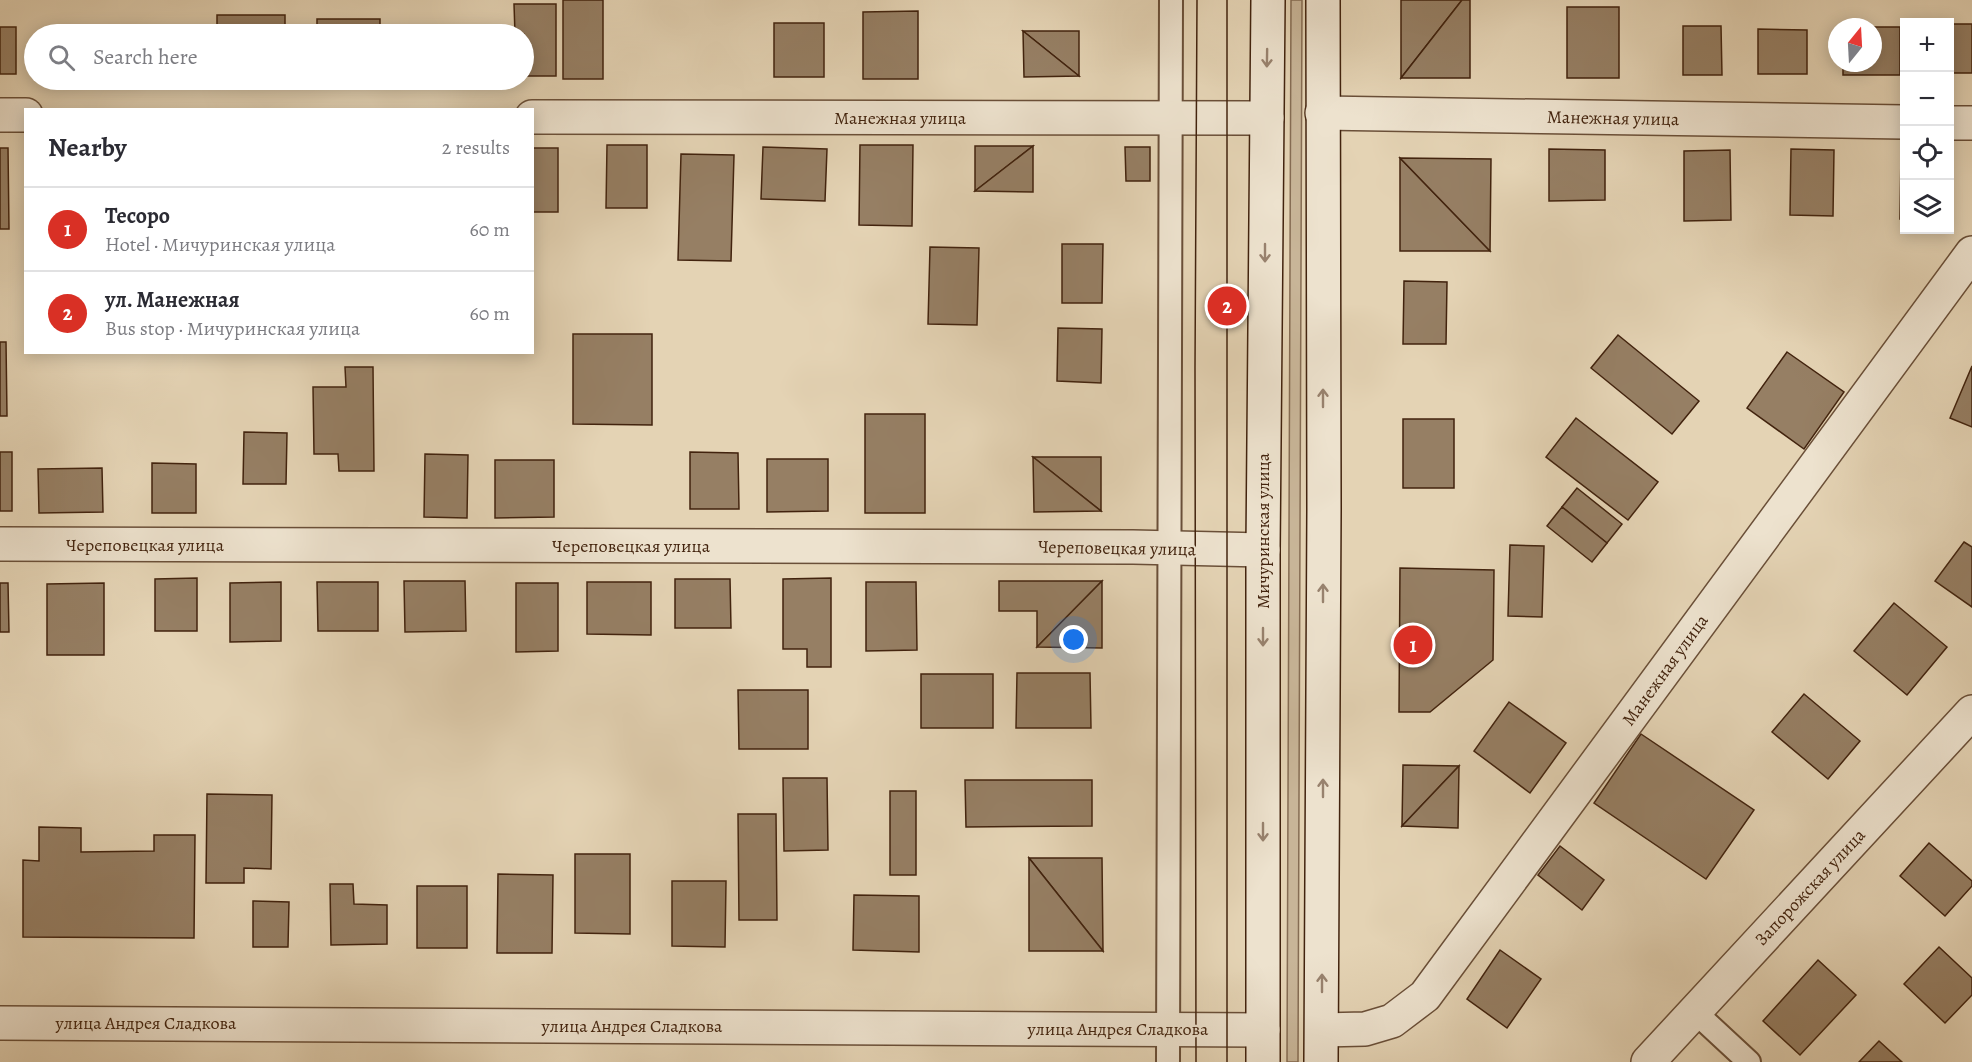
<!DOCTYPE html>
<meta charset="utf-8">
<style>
body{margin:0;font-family:Alegreya,serif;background:#f2f2f3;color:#2b2b33}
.controls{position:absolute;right:18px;top:18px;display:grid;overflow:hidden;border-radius:0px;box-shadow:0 3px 15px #0003}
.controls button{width:54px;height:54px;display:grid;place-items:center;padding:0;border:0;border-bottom:2px solid #e1e1e2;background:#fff;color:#2b2b33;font:30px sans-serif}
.compass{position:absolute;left:1828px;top:18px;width:54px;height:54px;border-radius:50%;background:#fff;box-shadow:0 3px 15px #0003;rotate:18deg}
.you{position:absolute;left:1074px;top:640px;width:21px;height:21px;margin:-15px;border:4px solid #fff;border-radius:50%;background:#1a73e8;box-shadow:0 0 0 9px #1a73e833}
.badge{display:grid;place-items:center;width:39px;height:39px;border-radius:50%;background:#d93025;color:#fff;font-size:20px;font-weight:700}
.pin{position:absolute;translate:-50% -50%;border:3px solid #fff;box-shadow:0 2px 6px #0006}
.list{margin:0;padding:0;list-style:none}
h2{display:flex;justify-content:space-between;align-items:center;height:78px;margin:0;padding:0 24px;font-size:26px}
h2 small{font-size:20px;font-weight:400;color:#7c7c81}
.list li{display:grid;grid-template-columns:39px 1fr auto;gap:18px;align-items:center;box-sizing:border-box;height:84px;padding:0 24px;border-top:2px solid #e1e1e2}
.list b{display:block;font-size:22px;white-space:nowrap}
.list p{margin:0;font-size:20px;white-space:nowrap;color:#7c7c81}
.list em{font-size:20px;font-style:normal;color:#7c7c81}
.icon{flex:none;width:33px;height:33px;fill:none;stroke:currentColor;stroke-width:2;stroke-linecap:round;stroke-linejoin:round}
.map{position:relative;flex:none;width:1972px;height:1062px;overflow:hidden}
.search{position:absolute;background:#fff;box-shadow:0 3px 15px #0003;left:24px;top:24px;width:510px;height:66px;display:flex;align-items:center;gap:15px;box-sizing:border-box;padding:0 21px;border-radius:33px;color:#7c7c81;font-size:22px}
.panel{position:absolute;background:#fff;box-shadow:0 3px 15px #0003;left:24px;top:108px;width:510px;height:246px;border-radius:0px}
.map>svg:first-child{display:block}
</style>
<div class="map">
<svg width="1972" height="1062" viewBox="0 0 1972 1062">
<rect width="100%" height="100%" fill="#e4d3b4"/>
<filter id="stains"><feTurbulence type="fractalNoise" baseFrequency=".00333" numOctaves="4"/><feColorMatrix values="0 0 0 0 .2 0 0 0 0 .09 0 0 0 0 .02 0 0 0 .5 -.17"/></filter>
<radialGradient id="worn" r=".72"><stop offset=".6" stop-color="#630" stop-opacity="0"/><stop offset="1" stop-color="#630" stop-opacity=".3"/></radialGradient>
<!-- green -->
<path fill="#c8b598" stroke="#856c53" stroke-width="1.5" d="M 1291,0 L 1302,0 L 1298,1062 L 1287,1062 Z"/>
<!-- building -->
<g fill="#967f64" stroke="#42230e" stroke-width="1.5">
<rect x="563" y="0" width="40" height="79"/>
<path d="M 1401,0 L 1462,0 L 1401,78 Z"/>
<path d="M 1462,0 L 1470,0 L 1470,78 L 1401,78 Z"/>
<path d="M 514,4 L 556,4 L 556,76 L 524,76 L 524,34 L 515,34 Z"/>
<rect x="1567" y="7" width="52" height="71"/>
<path d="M 918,11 L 918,79 L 863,79 L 863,12 Z"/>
<rect x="217" y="15" width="68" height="19"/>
<rect x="317" y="19" width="63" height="15"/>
<rect x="774" y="23" width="50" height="54"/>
<rect x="1950" y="24" width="22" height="49"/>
<path d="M 1683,26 L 1721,26 L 1722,75 L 1683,75 Z"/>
<rect x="0" y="27" width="16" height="47"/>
<rect x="49" y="27" width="55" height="7"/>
<path d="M 412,27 L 464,28 L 464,34 L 412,34 Z"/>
<path d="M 1873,27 L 1900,27 L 1900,75 L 1843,75 L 1843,63 L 1873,63 Z"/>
<path d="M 1758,29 L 1807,30 L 1807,74 L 1758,74 Z"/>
<path d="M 1023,31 L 1079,31 L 1079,76 Z"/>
<path d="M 1023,31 L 1079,76 L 1024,77 Z"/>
<path d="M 607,145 L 647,145 L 647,208 L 606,208 Z"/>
<path d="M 860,145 L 913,145 L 912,226 L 859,225 Z"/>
<path d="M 975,146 L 1033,146 L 975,191 Z"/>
<path d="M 1033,146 L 1033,192 L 975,191 Z"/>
<path d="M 763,147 L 827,149 L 825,201 L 761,199 Z"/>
<path d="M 1125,147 L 1150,147 L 1150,181 L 1126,181 Z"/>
<path d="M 0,148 L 8,148 L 9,229 L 0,229 Z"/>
<rect x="532" y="148" width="26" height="64"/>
<path d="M 1549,149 L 1605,150 L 1605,200 L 1549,201 Z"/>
<path d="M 1791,149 L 1834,150 L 1833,216 L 1790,215 Z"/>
<path d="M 1730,150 L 1731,220 L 1684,221 L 1684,151 Z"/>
<path d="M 1901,152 L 1904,152 L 1904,219 L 1900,219 Z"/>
<path d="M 681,154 L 734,155 L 731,261 L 678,260 Z"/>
<path d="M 1400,158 L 1490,251 L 1400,251 Z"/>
<path d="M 1400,158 L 1491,159 L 1490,251 Z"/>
<path d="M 1062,244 L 1103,244 L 1102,303 L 1062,303 Z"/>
<path d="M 930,247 L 979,248 L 977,325 L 928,324 Z"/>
<path d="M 1404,281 L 1447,282 L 1446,344 L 1403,344 Z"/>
<path d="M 1058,328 L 1102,329 L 1101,383 L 1057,381 Z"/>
<path d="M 573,334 L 652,334 L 652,425 L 573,424 Z"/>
<path d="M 1618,335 L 1699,401 L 1672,434 L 1591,368 Z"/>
<path d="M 0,342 L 6,342 L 7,416 L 0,416 Z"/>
<path d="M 1787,352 L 1844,392 L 1804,449 L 1747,408 Z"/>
<path d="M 1972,366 L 1972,427 L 1950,418 Z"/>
<path d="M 345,367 L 373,367 L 374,471 L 339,471 L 338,454 L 314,454 L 313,387 L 346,387 Z"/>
<rect x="865" y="414" width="60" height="99"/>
<path d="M 1576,418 L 1658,482 L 1628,520 L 1546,457 Z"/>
<rect x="1403" y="419" width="51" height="69"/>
<path d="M 244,432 L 287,433 L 286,484 L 243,484 Z"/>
<rect x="0" y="452" width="12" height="59"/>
<path d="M 690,452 L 738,453 L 739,509 L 690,509 Z"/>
<path d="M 425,454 L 468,455 L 467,518 L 424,517 Z"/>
<path d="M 1033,457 L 1101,457 L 1101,511 Z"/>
<path d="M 1033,457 L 1101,511 L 1034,512 Z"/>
<path d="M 767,459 L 828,459 L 828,511 L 767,512 Z"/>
<path d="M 495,460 L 554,460 L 554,517 L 495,518 Z"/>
<path d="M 152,463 L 196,464 L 196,513 L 152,513 Z"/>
<path d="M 102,468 L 103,512 L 39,513 L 38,469 Z"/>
<path d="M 1577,488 L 1622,524 L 1607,543 L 1562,507 Z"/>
<path d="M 1562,507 L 1607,543 L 1592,562 L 1547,526 Z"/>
<path d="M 1964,542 L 1972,547 L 1972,607 L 1935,581 Z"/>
<path d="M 1510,545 L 1544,546 L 1542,617 L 1508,616 Z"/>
<path d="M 1400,568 L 1494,570 L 1493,660 L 1430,712 L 1399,712 Z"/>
<path d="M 197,578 L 197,631 L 155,631 L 155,579 Z"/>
<path d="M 831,578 L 831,667 L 807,667 L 807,649 L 783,649 L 783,579 Z"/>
<path d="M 675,579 L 730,579 L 731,628 L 675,628 Z"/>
<path d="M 404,581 L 465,581 L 466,631 L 405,632 Z"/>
<path d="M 999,581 L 1102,581 L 1037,647 L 1037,611 L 999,611 Z"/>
<path d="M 1102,581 L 1102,648 L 1037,647 Z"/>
<path d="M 281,582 L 281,641 L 230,642 L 230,583 Z"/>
<path d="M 317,582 L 378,582 L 378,631 L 318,631 Z"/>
<path d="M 587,582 L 651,582 L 651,635 L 587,634 Z"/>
<path d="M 866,582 L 916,582 L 917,650 L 866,651 Z"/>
<path d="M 0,583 L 8,583 L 9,632 L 0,632 Z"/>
<path d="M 104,583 L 104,655 L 47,655 L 47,584 Z"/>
<path d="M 516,583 L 558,583 L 558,651 L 516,652 Z"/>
<path d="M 1894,603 L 1947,647 L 1907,695 L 1854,651 Z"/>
<path d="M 1017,673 L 1090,673 L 1091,728 L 1016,728 Z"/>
<rect x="921" y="674" width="72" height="54"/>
<path d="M 738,690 L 808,690 L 808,749 L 739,749 Z"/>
<path d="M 1804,694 L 1860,741 L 1828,779 L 1772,732 Z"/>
<path d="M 1509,702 L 1566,743 L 1530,793 L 1474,751 Z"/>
<path d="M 1641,734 L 1754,810 L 1706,879 L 1594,803 Z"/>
<path d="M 1403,765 L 1459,766 L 1402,826 Z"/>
<path d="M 1459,766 L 1458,828 L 1402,826 Z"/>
<path d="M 783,778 L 827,778 L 828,850 L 784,851 Z"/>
<path d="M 965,780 L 1092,780 L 1092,826 L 966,827 Z"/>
<rect x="890" y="791" width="26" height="84"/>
<path d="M 207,794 L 272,795 L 271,869 L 244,868 L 244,883 L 206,883 Z"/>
<path d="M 738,814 L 776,814 L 777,920 L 739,920 Z"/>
<path d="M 39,827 L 81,828 L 81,852 L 154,851 L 154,835 L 195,835 L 194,938 L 23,937 L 23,860 L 39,861 Z"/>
<path d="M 1929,843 L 1972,881 L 1972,886 L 1945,916 L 1900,876 Z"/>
<path d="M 1560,846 L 1604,880 L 1582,910 L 1538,875 Z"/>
<path d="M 575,854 L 630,854 L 630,934 L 575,933 Z"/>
<path d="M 1029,858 L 1102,858 L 1103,951 Z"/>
<path d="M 1029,858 L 1103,951 L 1029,951 Z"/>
<path d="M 498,874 L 553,875 L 552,953 L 497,953 Z"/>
<path d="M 672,881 L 726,881 L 725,947 L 672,946 Z"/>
<path d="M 330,884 L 353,884 L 354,904 L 387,905 L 387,944 L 331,945 Z"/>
<rect x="417" y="886" width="50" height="62"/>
<path d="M 854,895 L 919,896 L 919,952 L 853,950 Z"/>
<path d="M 253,901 L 289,902 L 288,947 L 253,947 Z"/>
<path d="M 1939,947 L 1972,978 L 1972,995 L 1945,1023 L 1904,984 Z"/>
<path d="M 1500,950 L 1541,979 L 1507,1028 L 1467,999 Z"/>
<path d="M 1818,960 L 1856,995 L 1800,1055 L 1763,1021 Z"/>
<path d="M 1879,1041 L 1902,1062 L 1859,1062 Z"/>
</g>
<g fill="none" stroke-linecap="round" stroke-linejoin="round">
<defs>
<g id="lane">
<path d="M 1695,1012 L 1749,1062"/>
<path d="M 1168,1062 L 1171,0"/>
</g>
<g id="street">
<path d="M 1322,113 L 1904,122"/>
<path d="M 0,115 L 26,115"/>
<path d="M 532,117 L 1267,118"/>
<path d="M 1950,123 L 1972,123"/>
<path d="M 0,544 L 1133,547 L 1263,550"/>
<path d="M 0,1023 L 1263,1030"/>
<path d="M 1322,1030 L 1365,1029 L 1392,1021 L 1425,996 L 1972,253"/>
<path d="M 1648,1062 L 1972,712"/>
</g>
<g id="secondary">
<path d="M 1263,1062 L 1263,550 L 1268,0"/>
<path d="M 1321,1062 L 1324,509 L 1323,0"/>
</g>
</defs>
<!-- lane casing -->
<use href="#lane" stroke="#6a4f38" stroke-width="26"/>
<!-- street casing -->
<use href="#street" stroke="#6a4f38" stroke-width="36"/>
<!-- secondary casing -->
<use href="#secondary" stroke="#42230e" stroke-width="36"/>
<!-- lane -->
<use href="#lane" stroke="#ede2ce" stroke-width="22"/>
<!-- street -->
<use href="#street" stroke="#ede2ce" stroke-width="33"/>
<!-- secondary -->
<use href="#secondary" stroke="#ede2ce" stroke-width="33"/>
<!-- tram -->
<g stroke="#42230e" stroke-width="1.5">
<path d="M 1196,1062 L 1195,368 L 1197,0"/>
<path d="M 1227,1062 L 1227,0"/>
</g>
</g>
<!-- one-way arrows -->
<defs><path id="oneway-shaft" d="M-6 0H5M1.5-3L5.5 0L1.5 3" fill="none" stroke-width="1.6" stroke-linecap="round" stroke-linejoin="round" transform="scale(1.5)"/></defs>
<g stroke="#98826e">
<use href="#oneway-shaft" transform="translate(1267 58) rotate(91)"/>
<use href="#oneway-shaft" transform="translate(1265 253) rotate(90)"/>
<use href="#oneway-shaft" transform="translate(1323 398) rotate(-90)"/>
<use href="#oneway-shaft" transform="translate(1323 593) rotate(-90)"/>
<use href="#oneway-shaft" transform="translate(1263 637) rotate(90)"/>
<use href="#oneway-shaft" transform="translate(1323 788) rotate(-90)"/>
<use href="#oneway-shaft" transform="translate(1263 832) rotate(90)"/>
<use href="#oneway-shaft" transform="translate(1322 983) rotate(-90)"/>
</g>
<g text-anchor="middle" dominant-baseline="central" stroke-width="4.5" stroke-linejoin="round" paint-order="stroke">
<!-- street labels -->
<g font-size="18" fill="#42230e" stroke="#ede2ce">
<text x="900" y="118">Манежная улица</text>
<text transform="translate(1613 118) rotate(1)">Манежная улица</text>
<text transform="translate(1263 531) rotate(-90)">Мичуринская улица</text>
<text x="145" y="545">Череповецкая улица</text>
<text x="631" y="546">Череповецкая улица</text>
<text transform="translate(1117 548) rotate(1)">Череповецкая улица</text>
<text transform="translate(1665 670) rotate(-54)">Манежная улица</text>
<text transform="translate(1810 887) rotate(-47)">Запорожская улица</text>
<text x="146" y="1023">улица Андрея Сладкова</text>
<text x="632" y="1026">улица Андрея Сладкова</text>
<text x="1118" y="1029">улица Андрея Сладкова</text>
</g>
</g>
<rect width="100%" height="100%" filter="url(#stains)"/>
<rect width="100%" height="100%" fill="url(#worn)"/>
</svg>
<div class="controls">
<button>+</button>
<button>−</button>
<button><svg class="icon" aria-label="locate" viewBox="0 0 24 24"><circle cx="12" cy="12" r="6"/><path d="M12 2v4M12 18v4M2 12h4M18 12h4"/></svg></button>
<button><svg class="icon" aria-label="layers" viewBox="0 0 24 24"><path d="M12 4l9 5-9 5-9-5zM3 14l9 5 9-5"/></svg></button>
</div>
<svg class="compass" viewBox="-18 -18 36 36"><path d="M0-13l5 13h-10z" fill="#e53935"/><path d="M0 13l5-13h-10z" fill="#7c7c81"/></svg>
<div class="you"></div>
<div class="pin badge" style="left:1413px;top:645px">1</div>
<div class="pin badge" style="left:1227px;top:306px">2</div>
<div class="search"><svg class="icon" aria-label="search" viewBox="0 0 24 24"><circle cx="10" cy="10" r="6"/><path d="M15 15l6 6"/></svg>Search here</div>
<section class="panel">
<h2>Nearby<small>2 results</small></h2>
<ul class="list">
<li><span class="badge">1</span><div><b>Тесоро</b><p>Hotel · Мичуринская улица</p></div><em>60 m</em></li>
<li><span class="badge">2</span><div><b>ул. Манежная</b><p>Bus stop · Мичуринская улица</p></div><em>60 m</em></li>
</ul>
</section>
</div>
